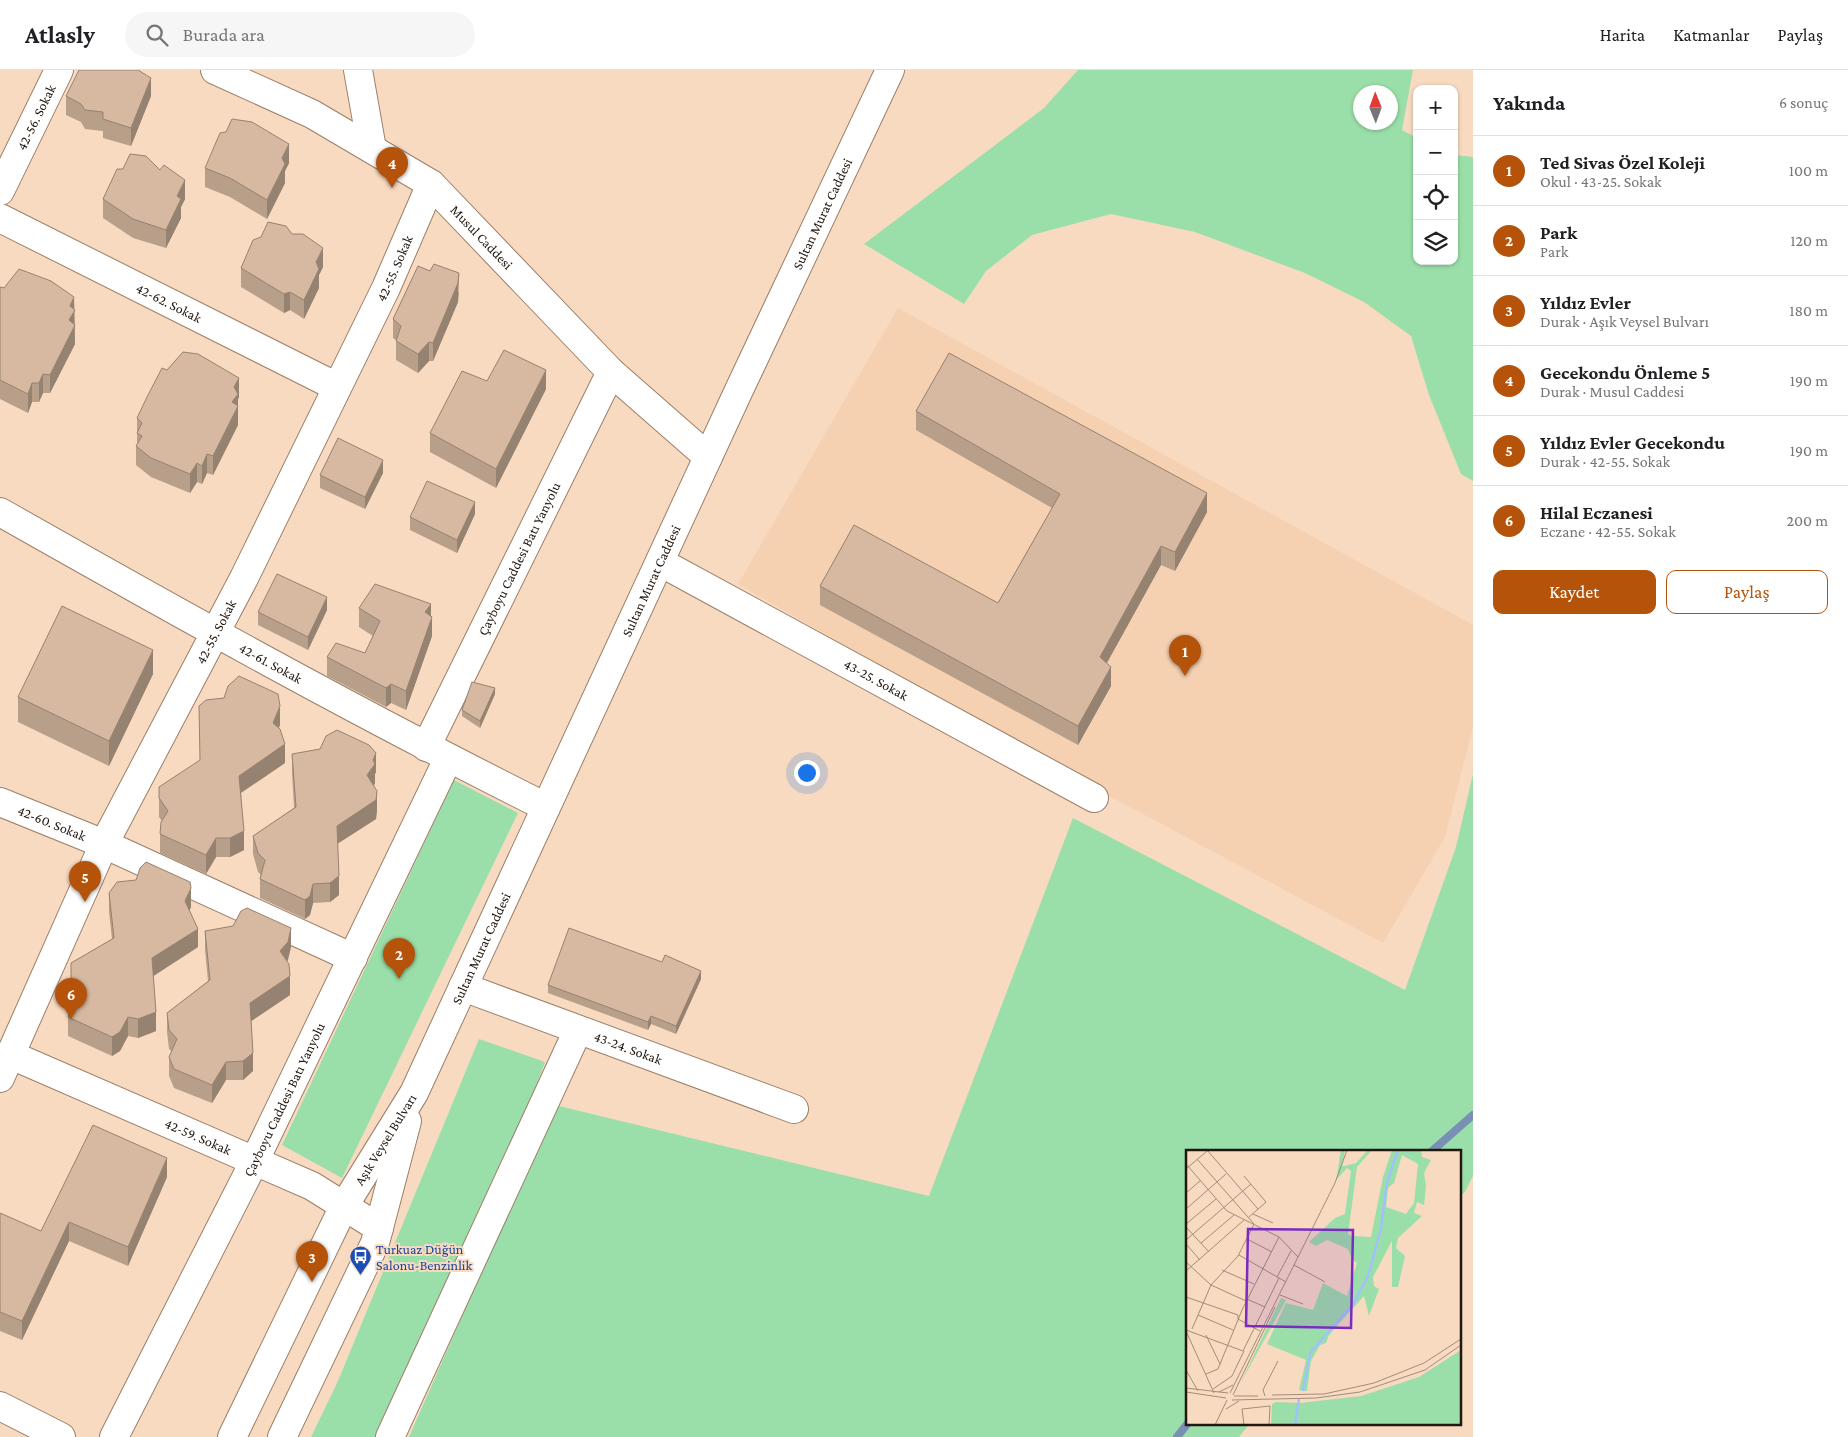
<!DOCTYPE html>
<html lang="tr">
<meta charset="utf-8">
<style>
body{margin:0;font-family:"Crimson Pro",serif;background:#f6f6f6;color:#202124}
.controls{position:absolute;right:15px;top:15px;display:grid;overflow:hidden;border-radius:10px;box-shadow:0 1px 4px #0004}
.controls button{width:45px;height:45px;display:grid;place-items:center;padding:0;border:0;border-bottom:1px solid #e0e0e0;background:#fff;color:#202124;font:25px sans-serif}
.compass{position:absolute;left:1353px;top:15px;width:45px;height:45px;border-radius:50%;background:#fff;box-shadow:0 1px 4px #0004;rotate:359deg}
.you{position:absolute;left:806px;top:702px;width:18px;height:18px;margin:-12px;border:4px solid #fff;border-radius:50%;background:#1a73e8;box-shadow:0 0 0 8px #1a73e833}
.badge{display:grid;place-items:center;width:32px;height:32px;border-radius:50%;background:#b45309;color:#fff;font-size:16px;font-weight:700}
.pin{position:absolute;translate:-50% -41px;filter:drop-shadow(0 1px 2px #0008)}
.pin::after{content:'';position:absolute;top:26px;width:18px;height:15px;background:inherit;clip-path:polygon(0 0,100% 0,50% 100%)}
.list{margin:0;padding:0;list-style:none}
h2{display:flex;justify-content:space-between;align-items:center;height:65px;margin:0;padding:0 20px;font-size:21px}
h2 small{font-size:16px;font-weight:400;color:#757577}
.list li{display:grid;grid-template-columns:32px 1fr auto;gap:15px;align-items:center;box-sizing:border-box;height:70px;padding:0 20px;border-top:1px solid #e0e0e0}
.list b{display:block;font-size:19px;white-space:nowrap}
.list p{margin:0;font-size:16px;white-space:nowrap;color:#757577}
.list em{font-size:16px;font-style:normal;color:#757577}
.actions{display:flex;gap:10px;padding:15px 20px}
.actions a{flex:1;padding:11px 0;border:1px solid #b45309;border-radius:10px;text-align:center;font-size:18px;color:#b45309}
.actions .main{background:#b45309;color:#fff}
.icon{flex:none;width:28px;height:28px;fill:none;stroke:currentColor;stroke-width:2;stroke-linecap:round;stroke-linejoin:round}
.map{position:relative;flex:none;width:1473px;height:1367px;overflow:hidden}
header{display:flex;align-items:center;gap:30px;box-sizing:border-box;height:70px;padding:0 25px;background:#fff;border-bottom:1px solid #e0e0e0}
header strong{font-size:24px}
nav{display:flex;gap:28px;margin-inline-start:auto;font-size:18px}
.search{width:350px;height:45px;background:#f6f6f6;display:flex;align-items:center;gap:12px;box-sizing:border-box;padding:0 18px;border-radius:28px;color:#757577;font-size:19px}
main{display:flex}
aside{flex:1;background:#fff}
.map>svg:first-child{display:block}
</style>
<header>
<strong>Atlasly</strong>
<div class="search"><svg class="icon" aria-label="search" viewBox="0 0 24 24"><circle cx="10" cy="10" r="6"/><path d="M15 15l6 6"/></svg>Burada ara</div>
<nav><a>Harita</a><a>Katmanlar</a><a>Paylaş</a></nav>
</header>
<main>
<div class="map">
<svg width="1473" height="1367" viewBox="0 0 1473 1367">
<rect width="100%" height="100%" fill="#f8dac1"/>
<!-- built -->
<path fill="#f5d1b2" d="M 898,238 L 1473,555 L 1473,657 L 1445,767 L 1383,873 L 1063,701 L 738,514 Z"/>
<!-- green -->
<g fill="#9adfa9" fill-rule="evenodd">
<path d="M 1078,0 L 1413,0 L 1402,60 L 1417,68 L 1417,191 L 1454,191 L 1454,85 L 1473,87 L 1473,411 L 1461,404 L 1429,325 L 1411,266 L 1364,232 L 1305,203 L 1195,162 L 1111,144 L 1032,165 L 986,201 L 964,234 L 864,174 L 1044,38 ZM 1390,22 L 1390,52 L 1360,52 L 1360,22 Z"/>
<path d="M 1473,704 L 1473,1106 L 1465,1122 L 1459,1127 L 1459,1081 L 1187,1081 L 1187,1353 L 1250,1353 L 1239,1367 L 409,1367 L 555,1035 L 929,1126 L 1073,748 L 1405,920 L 1456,777 Z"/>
<path d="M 454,710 L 518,743 L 342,1108 L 282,1075 Z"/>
<path d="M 479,969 L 545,992 L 515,1072 L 377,1367 L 311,1367 L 338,1311 Z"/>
</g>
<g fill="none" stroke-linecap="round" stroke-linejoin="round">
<!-- stream -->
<g stroke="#7a8fb4" stroke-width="8">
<path d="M 1432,1081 L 1473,1045"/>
<path d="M 1177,1367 L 1188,1353"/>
</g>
<defs>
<g id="minor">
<path id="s1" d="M 215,0 L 312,44 L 431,114 L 611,302 L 708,387"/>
<path d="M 358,0 L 372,79"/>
<path id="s2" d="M 0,121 L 59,0"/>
<path id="s3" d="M 0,148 L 337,317"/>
<path id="s4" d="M 0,442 C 180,544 361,645 546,737"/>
<path id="s5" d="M 660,492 L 1094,728"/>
<path id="s6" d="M 426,677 L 611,302"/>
<path id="s7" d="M 0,732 L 104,774 L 353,888"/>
<path id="s8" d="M 463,917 L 794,1039"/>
<path id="s9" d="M 11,985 L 312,1116 L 379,1158"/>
<path id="s10" d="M 0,1008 L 104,774 L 244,508 L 386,218 L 431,114"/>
<path d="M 0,1336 L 61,1367"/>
<path id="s11" d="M 114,1367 L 255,1090 L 448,689"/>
<path id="s12" d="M 232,1367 L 344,1136 L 414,1023 L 739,320 L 890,0"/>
<path d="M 282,1367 L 375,1173 L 407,1051"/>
<path d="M 390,1367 L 578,960"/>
</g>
</defs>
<!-- minor casing -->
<use href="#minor" stroke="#9b7f68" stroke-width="30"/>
<!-- minor -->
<use href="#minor" stroke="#fff" stroke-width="28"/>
</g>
<!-- wall -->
<g fill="#b89f8a">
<path d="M 66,26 L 151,26 L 131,76 L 103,68 L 103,61 L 85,59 L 81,52 L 66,45 Z"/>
<path d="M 289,93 L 285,101 L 285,113 L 267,149 L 230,127 L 205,117 L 205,98 Z"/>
<path d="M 103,129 L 185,129 L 181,137 L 181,148 L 166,178 L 133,168 L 103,148 Z"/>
<path d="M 292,164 L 323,197 L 319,205 L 319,218 L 304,249 L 290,240 L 284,243 L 241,217 L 241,198 L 261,167 Z"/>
<path d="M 0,217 L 74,227 L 75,274 L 50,323 L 43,323 L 39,332 L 32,332 L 28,343 L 0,329 Z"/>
<path d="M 459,222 L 458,232 L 433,291 L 429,291 L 418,303 L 396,290 L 396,270 L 393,268 L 393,249 Z"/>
<path d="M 487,311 L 546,319 L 496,418 L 430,382 L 430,363 Z"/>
<path d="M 239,327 L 238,329 L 238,355 L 213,405 L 207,403 L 202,414 L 197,412 L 190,423 L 151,407 L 136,395 L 136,376 L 137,374 L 137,348 Z"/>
<path d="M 916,341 L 1207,442 L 1175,501 L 1161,495 L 1107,593 L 1111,616 L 1078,675 L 820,535 L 820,516 L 998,533 L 1052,438 L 916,360 Z"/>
<path d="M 383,403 L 365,439 L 320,418 L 320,405 Z"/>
<path d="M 475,444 L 457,483 L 410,460 L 410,447 Z"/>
<path d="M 359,538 L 431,546 L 432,566 L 406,640 L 391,633 L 386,637 L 327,606 L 327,587 L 365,583 L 373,566 L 359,557 Z"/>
<path d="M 327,540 L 308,580 L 258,555 L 258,542 Z"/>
<path d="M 153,604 L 109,696 L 18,652 L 18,627 Z"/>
<path d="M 495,624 L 480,658 L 462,646 L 462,640 Z"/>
<path d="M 280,655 L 279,657 L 285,693 L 241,723 L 244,780 L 230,787 L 216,787 L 206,804 L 160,783 L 160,764 L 162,751 L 159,747 L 159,717 Z"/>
<path d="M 292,684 L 376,702 L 375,704 L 375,713 L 374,716 L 377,740 L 376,749 L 337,774 L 339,825 L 330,832 L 313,833 L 310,845 L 305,849 L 260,828 L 260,809 L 261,805 L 258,802 L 253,784 L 253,766 L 294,738 L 292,703 Z"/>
<path d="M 109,823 L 191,837 L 189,841 L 198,877 L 153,906 L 156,961 L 138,968 L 128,966 L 120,981 L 112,986 L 68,966 L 68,947 L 73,932 L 71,928 L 71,893 L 112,869 L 109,842 Z"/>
<path d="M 205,861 L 291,877 L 287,891 L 290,925 L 251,951 L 253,1001 L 243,1010 L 226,1010 L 212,1033 L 174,1018 L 169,1006 L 169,987 L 172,982 L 169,979 L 167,962 L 167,943 L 208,911 L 205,880 Z"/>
<path d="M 662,892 L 701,909 L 676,964 L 651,954 L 648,960 L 548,923 L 548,915 Z"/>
<path d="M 167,1107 L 128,1196 L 69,1171 L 22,1270 L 0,1261 L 0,1143 L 41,1161 Z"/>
</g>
<!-- shaded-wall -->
<g fill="#968270">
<path d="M 151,8 L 151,26 L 131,76 L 131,58 Z"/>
<path d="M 289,74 L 289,93 L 285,101 L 285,113 L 267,149 L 267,130 L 282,88 Z"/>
<path d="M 185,110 L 185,129 L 181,137 L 181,148 L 166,178 L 166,160 L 177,126 Z"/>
<path d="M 323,178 L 323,197 L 319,205 L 319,218 L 304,249 L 304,230 L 316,192 Z"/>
<path d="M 459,203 L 458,232 L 433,291 L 433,273 Z"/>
<path d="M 290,222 L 290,240 L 284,243 L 284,224 Z"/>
<path d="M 74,227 L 75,274 L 50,323 L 50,305 L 70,236 Z"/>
<path d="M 429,272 L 429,291 L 418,303 L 418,284 Z"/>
<path d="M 546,300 L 546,319 L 496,418 L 496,399 Z"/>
<path d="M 43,304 L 43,323 L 39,332 L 39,313 Z"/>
<path d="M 239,308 L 239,327 L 238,329 L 238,355 L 213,405 L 213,386 L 232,332 L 234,317 Z"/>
<path d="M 32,313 L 32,332 L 28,343 L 28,324 Z"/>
<path d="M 207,384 L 207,403 L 202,414 L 202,396 Z"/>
<path d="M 383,390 L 383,403 L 365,439 L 365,427 Z"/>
<path d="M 197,393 L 197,412 L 190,423 L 190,404 Z"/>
<path d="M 1207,423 L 1207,442 L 1175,501 L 1175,482 Z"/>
<path d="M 475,432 L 475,444 L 457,483 L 457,470 Z"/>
<path d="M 1161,476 L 1161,495 L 1100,605 L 1100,587 Z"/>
<path d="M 327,527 L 327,540 L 308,580 L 308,567 Z"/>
<path d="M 431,534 L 431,551 L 432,547 L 432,566 L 406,640 L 406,621 L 425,542 Z"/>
<path d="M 153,580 L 153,604 L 109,696 L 109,671 Z"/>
<path d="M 1111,597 L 1111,616 L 1078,675 L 1078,656 Z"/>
<path d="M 391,614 L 391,633 L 386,637 L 386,618 Z"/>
<path d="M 495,618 L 495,624 L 480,658 L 480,651 Z"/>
<path d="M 280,636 L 280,655 L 273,672 L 273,653 Z"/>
<path d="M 285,674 L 285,693 L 239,724 L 239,706 Z"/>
<path d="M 376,683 L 376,702 L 375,704 L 375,713 L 367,724 L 367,705 L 373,690 Z"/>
<path d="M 377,721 L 377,740 L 376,749 L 337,774 L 337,756 Z"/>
<path d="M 244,761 L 244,780 L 230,787 L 230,768 Z"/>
<path d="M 216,768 L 216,787 L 206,804 L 206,785 Z"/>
<path d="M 339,806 L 339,825 L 330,832 L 330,813 Z"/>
<path d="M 313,814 L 313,833 L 310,845 L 305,849 L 305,830 Z"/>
<path d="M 191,818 L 191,837 L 185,850 L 185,831 Z"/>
<path d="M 291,858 L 291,877 L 288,890 L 280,900 L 280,881 Z"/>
<path d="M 198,859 L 198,877 L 152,907 L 152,888 Z"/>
<path d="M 701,901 L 701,909 L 676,964 L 676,956 Z"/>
<path d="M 290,906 L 290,925 L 250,952 L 250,933 Z"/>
<path d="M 156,942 L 156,961 L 138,968 L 138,949 Z"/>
<path d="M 651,946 L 651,954 L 648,960 L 648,952 Z"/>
<path d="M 128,947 L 128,966 L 120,981 L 112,986 L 112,967 Z"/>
<path d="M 253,983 L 253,1001 L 243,1010 L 243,991 Z"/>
<path d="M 226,992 L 226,1010 L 212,1033 L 212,1015 Z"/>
<path d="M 167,1088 L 167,1107 L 128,1196 L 128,1177 Z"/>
<path d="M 69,1152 L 69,1171 L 22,1270 L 22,1251 Z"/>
</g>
<!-- building -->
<g fill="#d6b9a0" stroke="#968270">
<path d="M 79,0 L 138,0 L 151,8 L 131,58 L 103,49 L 103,42 L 85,40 L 81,34 L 66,26 Z"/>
<path d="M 232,49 L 252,52 L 289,74 L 282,88 L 285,94 L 267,130 L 230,108 L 205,98 L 220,63 L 226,62 Z"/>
<path d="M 130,84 L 146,86 L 160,100 L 164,95 L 185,110 L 177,126 L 181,129 L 166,160 L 133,149 L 103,129 L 117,99 L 123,99 Z"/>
<path d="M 268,152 L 286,156 L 292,164 L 303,164 L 323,178 L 316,192 L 319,199 L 304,230 L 290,222 L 284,224 L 241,198 L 253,170 L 261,167 Z"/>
<path d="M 434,194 L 459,203 L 458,213 L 433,273 L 429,272 L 418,284 L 396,271 L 401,256 L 393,249 L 418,196 L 430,201 Z"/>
<path d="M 19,199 L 51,211 L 74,227 L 70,236 L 75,240 L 69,250 L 75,255 L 50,305 L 43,304 L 39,313 L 32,313 L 28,324 L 0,310 L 0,217 L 4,218 Z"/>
<path d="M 504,280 L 546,300 L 496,399 L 430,363 L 462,301 L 487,311 Z"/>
<path d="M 183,282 L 198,284 L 239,308 L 234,317 L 238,324 L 232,332 L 238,336 L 213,386 L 207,384 L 202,396 L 197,393 L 190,404 L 151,388 L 136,376 L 142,366 L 137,363 L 142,353 L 137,348 L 147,327 L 162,298 L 167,300 Z"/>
<path d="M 949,283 L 1207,423 L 1175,482 L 1161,476 L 1100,587 L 1111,597 L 1078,656 L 820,516 L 854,455 L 998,533 L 1060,424 L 916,341 Z"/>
<path d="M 338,368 L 383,390 L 365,427 L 320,405 Z"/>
<path d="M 427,411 L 475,432 L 457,470 L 410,447 Z"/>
<path d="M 277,504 L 327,527 L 308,567 L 258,542 Z"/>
<path d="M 375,514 L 431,534 L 425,542 L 432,547 L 406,621 L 391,614 L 386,618 L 327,587 L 336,573 L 365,583 L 380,551 L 359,538 Z"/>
<path d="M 62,536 L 153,580 L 109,671 L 18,627 Z"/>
<path d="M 239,606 L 278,624 L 280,636 L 273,653 L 280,659 L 285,674 L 239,706 L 244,761 L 230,768 L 216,768 L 206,785 L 160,764 L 161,752 L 168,741 L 159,728 L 159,717 L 200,690 L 199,636 L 206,630 L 224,628 L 228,616 Z"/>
<path d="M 472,612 L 495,618 L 480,651 L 462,640 Z"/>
<path d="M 337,660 L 369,675 L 376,683 L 373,690 L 375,694 L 367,705 L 377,721 L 376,730 L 337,756 L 339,806 L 330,813 L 313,814 L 310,826 L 305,830 L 260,809 L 265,790 L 258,783 L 253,766 L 296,737 L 292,684 L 320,679 L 326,666 Z"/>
<path d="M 146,792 L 190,812 L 191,818 L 185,831 L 198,859 L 152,888 L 156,942 L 138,949 L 128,947 L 120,962 L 112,967 L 68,947 L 78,921 L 71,909 L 71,893 L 114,868 L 109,823 L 117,812 L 136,810 L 140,798 Z"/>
<path d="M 247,838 L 291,858 L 288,872 L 280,881 L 289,894 L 290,906 L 250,933 L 253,983 L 243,991 L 226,992 L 212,1015 L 174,999 L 169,987 L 177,969 L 169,960 L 167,943 L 210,910 L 205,861 L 233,856 L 241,841 Z"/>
<path d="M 569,858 L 662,892 L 665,885 L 701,901 L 676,956 L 651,946 L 648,952 L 548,915 Z"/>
<path d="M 93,1055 L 167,1088 L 128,1177 L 69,1152 L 22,1251 L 0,1242 L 0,1143 L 41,1161 Z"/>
</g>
<!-- icons -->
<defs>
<symbol id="bus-pin" viewBox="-11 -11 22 30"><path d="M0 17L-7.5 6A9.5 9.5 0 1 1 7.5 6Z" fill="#1a4fb4" stroke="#f8dac1"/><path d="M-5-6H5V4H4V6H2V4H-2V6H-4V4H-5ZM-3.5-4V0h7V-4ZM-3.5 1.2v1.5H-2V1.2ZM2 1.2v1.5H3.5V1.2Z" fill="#fff"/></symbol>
</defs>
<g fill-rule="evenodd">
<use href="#bus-pin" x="348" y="1174" width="25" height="34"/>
</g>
<g text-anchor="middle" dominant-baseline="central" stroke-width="4" stroke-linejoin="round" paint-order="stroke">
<!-- street labels -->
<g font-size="14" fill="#22180f" stroke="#f8dac1">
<text stroke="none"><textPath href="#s2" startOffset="82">42-56. Sokak</textPath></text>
<text stroke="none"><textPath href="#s12" startOffset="1359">Sultan Murat Caddesi</textPath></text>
<text stroke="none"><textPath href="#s1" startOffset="318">Musul Caddesi</textPath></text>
<text stroke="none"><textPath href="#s10" startOffset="901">42-55. Sokak</textPath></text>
<text stroke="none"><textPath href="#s3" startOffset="189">42-62. Sokak</textPath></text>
<text stroke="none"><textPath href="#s6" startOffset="210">Çayboyu Caddesi Batı Yanyolu</textPath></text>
<text stroke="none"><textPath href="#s12" startOffset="954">Sultan Murat Caddesi</textPath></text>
<text stroke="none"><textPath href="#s10" startOffset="496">42-55. Sokak</textPath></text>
<text stroke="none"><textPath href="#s4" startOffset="310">42-61. Sokak</textPath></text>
<text stroke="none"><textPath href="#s5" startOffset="246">43-25. Sokak</textPath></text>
<text stroke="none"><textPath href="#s7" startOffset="56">42-60. Sokak</textPath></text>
<text stroke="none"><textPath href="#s12" startOffset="549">Sultan Murat Caddesi</textPath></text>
<text stroke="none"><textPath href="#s8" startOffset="176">43-24. Sokak</textPath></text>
<text stroke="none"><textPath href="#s11" startOffset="378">Çayboyu Caddesi Batı Yanyolu</textPath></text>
<text stroke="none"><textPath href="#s9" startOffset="204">42-59. Sokak</textPath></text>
<text stroke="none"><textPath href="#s12" startOffset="335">Aşık Veysel Bulvarı</textPath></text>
</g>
<!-- transit labels -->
<g font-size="14" fill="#164399" stroke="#f8dac1" text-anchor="start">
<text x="376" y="1179">Turkuaz Düğün<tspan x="376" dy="16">Salonu-Benzinlik</tspan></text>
</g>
</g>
<!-- overview -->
<g transform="translate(1186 1080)">
<rect width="275" height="275" fill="#f8dac1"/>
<path d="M 155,0 L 159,0 L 156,16 L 159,16 L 170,13 L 181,1 L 186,0 L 171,17 L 162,84 L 165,86 L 185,87 L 197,27 L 206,0 L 235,0 L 236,7 L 245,10 L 238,23 L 240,36 L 238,55 L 231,52 L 228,63 L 236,66 L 212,88 L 210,98 L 219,106 L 212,137 L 206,137 L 206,91 L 187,127 L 188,136 L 193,139 L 183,166 L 178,146 L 143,185 L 140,193 L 134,195 L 125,211 L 121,241 L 113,240 L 120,210 L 81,194 L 100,153 L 127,160 L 137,133 L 161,146 L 171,113 L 166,109 L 162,99 L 141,90 L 130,96 L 123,92 L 149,68 L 159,64 L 165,21 L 161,18 L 150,30 ZM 216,5 L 232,14 L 228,53 L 220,64 L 200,57 L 202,38 L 208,33 ZM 95,148 L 100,150 L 97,156 L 54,234 ZM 275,200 L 275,275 L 85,275 L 86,254 L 90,252 L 114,253 L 175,246 L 233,227 Z" fill="#9adfa9" fill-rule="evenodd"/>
<path fill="none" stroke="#a0c2fa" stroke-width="2.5" d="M 117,241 L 124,203 L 167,154 L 182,126 L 195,79 L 201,32 L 212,0M 109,275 L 113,249"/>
<path fill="none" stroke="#a28c7a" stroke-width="1" d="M 21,0 L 72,59M 0,14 L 41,61 L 93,87 L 112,107M 0,19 L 21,1M 58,26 L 80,52 L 62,68M 0,43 L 15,30M 0,59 L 40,24M 67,64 L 87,73M 0,74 L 30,49M 0,77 L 23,102M 61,89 L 86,102M 0,90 L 65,34M 15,93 L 48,65M 0,94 L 14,110M 53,105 L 100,132M 0,112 L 25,135 L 60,151M 108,115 L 139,132M 36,120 L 68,134M 0,121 L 58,70M 91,127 L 105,101M 94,145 L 117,154M 0,147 L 52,165 L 52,169 L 74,181M 61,149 L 79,157M 12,165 L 47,180M 6,179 L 25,135 L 52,106 L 68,74 L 11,9M 0,180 L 57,201M 0,181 L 28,243M 20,185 L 34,214M 57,201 L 93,128M 0,220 L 12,241M 20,224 L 32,219 L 56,160 L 93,87M 0,238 L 42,243M 27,239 L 46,226 L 58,201M 0,242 L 40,248M 33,242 L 47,235M 44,243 L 149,33 L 161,0M 47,245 L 89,157M 86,245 L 138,244 L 188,233 L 238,213 L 275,189M 48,246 L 72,246M 79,246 L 77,240 L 92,211M 46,250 L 130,248 L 174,242 L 239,220 L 275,195M 40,259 L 53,251M 29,275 L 41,250M 58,275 L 56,259 L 84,256 L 83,275"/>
<path fill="#7b2cbf" fill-opacity="0.15" stroke="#7b2cbf" stroke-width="2.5" d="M 62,79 L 167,80 L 165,178 L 60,176 Z"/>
<rect width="275" height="275" fill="none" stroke="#22180f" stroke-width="2.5"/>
</g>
</svg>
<div class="controls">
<button>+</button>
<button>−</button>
<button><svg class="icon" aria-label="locate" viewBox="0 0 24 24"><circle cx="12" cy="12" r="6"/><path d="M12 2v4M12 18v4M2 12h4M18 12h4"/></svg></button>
<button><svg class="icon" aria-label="layers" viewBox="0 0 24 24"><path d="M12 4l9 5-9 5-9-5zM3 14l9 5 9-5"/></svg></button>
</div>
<svg class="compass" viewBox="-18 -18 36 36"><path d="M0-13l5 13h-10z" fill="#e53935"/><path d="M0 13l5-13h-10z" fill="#757577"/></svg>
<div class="you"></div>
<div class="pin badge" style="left:1185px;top:606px">1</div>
<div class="pin badge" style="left:399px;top:909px">2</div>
<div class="pin badge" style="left:312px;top:1212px">3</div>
<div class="pin badge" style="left:392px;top:118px">4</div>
<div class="pin badge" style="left:85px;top:832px">5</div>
<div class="pin badge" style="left:71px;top:949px">6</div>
</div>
<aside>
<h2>Yakında<small>6 sonuç</small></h2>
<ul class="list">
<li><span class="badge">1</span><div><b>Ted Sivas Özel Koleji</b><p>Okul · 43-25. Sokak</p></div><em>100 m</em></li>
<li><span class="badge">2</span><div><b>Park</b><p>Park</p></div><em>120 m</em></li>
<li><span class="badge">3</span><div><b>Yıldız Evler</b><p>Durak · Aşık Veysel Bulvarı</p></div><em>180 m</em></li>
<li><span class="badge">4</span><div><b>Gecekondu Önleme 5</b><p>Durak · Musul Caddesi</p></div><em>190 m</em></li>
<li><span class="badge">5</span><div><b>Yıldız Evler Gecekondu</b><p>Durak · 42-55. Sokak</p></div><em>190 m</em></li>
<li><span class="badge">6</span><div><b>Hilal Eczanesi</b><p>Eczane · 42-55. Sokak</p></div><em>200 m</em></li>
</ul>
<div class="actions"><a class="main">Kaydet</a><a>Paylaş</a></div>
</aside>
</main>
